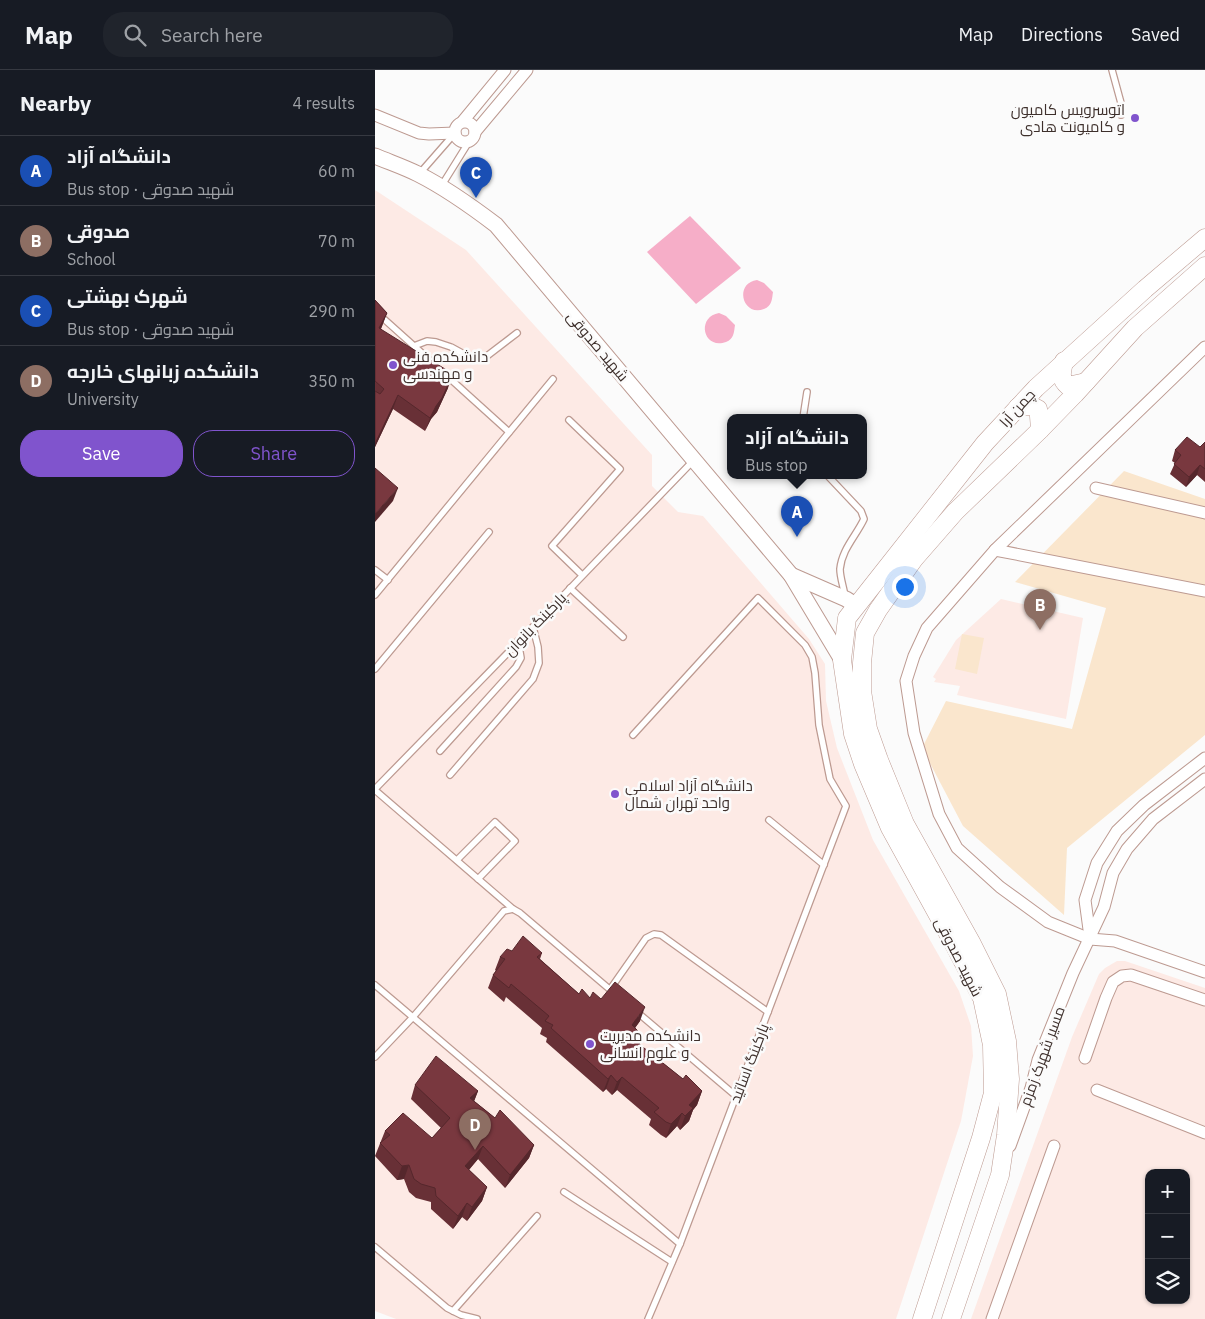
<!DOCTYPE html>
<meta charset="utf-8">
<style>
body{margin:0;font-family:"IBM Plex Sans",Cairo,sans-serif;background:#20242c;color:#f1f3f6}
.controls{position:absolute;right:15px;bottom:15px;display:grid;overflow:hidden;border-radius:10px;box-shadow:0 1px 4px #0004}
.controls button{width:45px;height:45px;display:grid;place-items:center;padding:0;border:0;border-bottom:1px solid #363941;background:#171b24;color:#f1f3f6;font:25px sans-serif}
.you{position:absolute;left:529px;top:516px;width:18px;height:18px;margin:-12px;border:4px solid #fff;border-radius:50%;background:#1a73e8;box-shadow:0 0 0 8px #1a73e833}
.badge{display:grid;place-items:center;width:32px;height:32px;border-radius:50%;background:#8054cd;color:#fff;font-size:16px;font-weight:700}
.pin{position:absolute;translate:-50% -41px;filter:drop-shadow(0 1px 2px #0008)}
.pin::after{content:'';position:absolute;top:26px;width:18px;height:15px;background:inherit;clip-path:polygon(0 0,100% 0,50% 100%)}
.popup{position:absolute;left:352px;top:344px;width:140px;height:65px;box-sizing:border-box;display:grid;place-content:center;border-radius:10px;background:#171b24;filter:drop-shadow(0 1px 4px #0005);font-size:16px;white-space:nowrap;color:#9ea1a6}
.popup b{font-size:19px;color:#f1f3f6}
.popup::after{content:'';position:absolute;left:50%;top:100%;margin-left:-10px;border:10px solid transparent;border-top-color:#171b24}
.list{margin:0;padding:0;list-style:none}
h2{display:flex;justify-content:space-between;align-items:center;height:65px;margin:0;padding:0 20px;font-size:21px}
h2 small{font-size:16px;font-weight:400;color:#9ea1a6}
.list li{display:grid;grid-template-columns:32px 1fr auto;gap:15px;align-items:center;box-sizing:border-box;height:70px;padding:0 20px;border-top:1px solid #363941}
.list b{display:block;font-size:19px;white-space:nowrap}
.list p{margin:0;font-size:16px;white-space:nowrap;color:#9ea1a6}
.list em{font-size:16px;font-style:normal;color:#9ea1a6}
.actions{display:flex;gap:10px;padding:15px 20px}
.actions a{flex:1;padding:11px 0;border:1px solid #8054cd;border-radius:20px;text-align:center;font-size:18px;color:#8054cd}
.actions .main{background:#8054cd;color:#fff}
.icon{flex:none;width:28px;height:28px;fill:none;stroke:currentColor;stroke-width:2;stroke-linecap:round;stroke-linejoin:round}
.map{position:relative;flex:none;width:830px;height:1249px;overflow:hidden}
header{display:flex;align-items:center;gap:30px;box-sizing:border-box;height:70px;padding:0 25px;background:#171b24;border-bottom:1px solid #363941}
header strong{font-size:24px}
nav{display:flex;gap:28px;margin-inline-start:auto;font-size:18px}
.search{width:350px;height:45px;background:#20242c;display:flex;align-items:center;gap:12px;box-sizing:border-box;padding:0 18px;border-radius:20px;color:#9ea1a6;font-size:19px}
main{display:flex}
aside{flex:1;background:#171b24}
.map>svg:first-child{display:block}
</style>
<header>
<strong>Map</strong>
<div class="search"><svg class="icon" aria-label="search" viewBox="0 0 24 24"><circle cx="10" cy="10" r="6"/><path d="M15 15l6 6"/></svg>Search here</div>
<nav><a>Map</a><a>Directions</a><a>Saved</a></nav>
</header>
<main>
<aside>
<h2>Nearby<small>4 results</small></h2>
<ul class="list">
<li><span class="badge" style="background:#1a4fb4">A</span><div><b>دانشگاه آزاد</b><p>Bus stop · شهید صدوقی</p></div><em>60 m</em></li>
<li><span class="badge" style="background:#8d6e63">B</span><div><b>صدوقی</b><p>School</p></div><em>70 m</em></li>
<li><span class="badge" style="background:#1a4fb4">C</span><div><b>شهرک بهشتی</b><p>Bus stop · شهید صدوقی</p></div><em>290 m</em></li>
<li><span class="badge" style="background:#8d6e63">D</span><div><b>دانشکده زبانهای خارجه</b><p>University</p></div><em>350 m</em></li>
</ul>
<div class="actions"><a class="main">Save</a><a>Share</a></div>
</aside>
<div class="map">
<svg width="830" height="1249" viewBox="0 0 830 1249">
<rect width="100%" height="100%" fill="#fbfbfb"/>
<!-- built -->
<g fill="#fdeae5" fill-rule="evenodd">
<path d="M 0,120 L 91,180 L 277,385 L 277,416 L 303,442 L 328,446 L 434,569 L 450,594 L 451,631 L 462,678 L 498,770 L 584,921 L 596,956 L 598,986 L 586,1051 L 521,1249 L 21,1249 L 0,1241 Z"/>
<path d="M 626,529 L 708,548 L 691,649 L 582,625 L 585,616 L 559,612 L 561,609 L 558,607 L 581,570 Z"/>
<path d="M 742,891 L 750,891 L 830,918 L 830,1249 L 596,1249 L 697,967 L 724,904 L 730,898 ZM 774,1103 L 811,1103 L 811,1230 L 774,1230 Z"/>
</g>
<!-- green -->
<g fill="#fae6cd">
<path d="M 749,401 L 830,429 L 830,665 L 692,778 L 689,845 L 588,756 L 547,678 L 571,631 L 697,659 L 731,538 L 640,512 Z"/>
<path d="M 587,564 L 609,568 L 602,604 L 580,599 Z"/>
</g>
<!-- water -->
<g fill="#f6aec8">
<path d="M 315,146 L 366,198 L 321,234 L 272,182 Z"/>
<path d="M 382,210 L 389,213 L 398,222 C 397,229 397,236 389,239 C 367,247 359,213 382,210 Z"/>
<path d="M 344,243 L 351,246 L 360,255 C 359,262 359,269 351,272 C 328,280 321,247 344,243 Z"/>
</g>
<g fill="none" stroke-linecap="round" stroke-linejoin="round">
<defs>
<g id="lane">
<path d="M 737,0 L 746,33 L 746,45"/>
<path d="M 45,103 L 80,63"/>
<path d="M 67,115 L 95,70"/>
<path d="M 0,241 L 58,293"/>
<path d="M 39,276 L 52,271 L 61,272 L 76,277 L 98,289 L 108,289 L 142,263"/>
<path d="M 71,305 L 134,362"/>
<path d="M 428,348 L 432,322"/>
<path d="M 194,350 L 245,399 L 177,476 L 207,505"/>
<path d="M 453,406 L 486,441 L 489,449 C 481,466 467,479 465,499 C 465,508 469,518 470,527"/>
<path d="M 0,500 L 13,510"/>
<path d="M 195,518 L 248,567"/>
<path d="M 0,525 L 178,309"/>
<path d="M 0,599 L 114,462"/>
<path d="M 258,665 L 383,528 L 430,575 L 437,587 L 440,603 L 444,655 L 455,709 L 471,736 L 305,1174 L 273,1249"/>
<path d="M 65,681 L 141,597 L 146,588 L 143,571"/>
<path d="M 75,705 L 158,609 L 164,593 L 163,577 L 158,557"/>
<path d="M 0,719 L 158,557 L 318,391"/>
<path d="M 0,720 L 138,839"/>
<path d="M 394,750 L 449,795"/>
<path d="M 82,790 L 120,752 L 140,771 L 103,809"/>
<path d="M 0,915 L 305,1174"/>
<path d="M 236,918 L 271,868 L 279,864 L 286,865 L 393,942"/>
<path d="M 262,942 L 361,1026"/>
<path d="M 0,987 L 38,947 L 129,841 L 138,839 L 145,843 L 239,923"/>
<path d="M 189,1122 L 297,1192"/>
<path d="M 0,1177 L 72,1238 L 86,1245 L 102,1249"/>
<path d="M 78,1241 L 162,1146"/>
</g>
<g id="street">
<path d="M 0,45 L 44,63 L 54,64 L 80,63"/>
<path d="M 88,51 L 130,0"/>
<circle cx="90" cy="62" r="10"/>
<path d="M 100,62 L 152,0"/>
<path d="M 830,277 L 620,480 L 552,558 L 539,586 L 531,611 L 539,663 L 564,744 L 582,778 L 625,817 L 673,852 L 715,869 L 740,871 L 830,902"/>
<path d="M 721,418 L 830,443"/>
<path d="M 620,480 L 830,521"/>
<path d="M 715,867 L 710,830 L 722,793 L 742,761 L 769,735 L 830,688"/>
<path d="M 710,988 L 731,928 L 738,912 L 747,906 L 756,905 L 830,930"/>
<path d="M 722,1020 L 830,1063"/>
<path d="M 635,1076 L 656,1018 L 663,990 L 698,903 L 729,837 L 738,803 L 752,779 L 778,749 L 830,709"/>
<path d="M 617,1249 L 679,1076"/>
</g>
<g id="secondary">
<path d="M 0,86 C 14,92 29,97 43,104 C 71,118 96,136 121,155 L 416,505 L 467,590"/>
<path d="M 416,505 L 471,529 L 482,536"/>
</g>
<g id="primary">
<path d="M 689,291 C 687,303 684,308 693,316 L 711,312"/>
<path d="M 643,337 L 657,336 L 663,339 L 664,346 L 665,360"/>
<path d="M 547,1249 L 606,1068 L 618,1023 L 617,975 L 607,928 L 581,878 L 515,758 L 488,694 L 478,664 L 467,590 L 472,548 L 610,373 L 661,318 L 770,219 L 830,168"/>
<path d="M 576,1249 L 625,1105 L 631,1065 L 635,1009 L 632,971 L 622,924 L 597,874 L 530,754 L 504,690 L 493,659 L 487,621 L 487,593 L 490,563 L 503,540 L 539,489 L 580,442 L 665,360 L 700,324 L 760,258 L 830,196"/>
</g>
</defs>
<!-- lane casing -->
<use href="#lane" stroke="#bd9a91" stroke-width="8"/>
<!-- street casing -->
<use href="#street" stroke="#bd9a91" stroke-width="13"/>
<!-- secondary casing -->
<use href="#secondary" stroke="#bd9a91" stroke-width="17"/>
<!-- primary casing -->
<use href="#primary" stroke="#bd9a91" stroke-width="19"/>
<!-- lane -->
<use href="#lane" stroke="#fff" stroke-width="5.5"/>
<!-- street -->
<use href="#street" stroke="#fff" stroke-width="11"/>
<!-- secondary -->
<use href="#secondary" stroke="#fff" stroke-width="15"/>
<!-- primary -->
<use href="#primary" stroke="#fff" stroke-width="18"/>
</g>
<!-- wall -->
<g fill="#683036">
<path d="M 0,230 L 12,243 L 6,259 L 73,318 L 62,342 L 56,349 L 50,361 L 18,339 L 0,377 Z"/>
<path d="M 830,372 L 830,412 L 822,405 L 811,417 L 795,404 L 800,393 L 797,391 L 800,380 L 825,377 Z"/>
<path d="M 137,881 L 167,883 L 165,889 L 204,924 L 215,928 L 226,929 L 265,951 L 260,958 L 264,974 L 308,1009 L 327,1021 L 322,1035 L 318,1040 L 314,1051 L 305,1060 L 302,1056 L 291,1068 L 286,1065 L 274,1055 L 276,1049 L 242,1020 L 237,1025 L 231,1019 L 228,1022 L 171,972 L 172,968 L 165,964 L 167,958 L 131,927 L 129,932 L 113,918 L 118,905 L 121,901 L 120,900 L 125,887 Z"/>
<path d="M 40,1015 L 103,1021 L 99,1031 L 120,1048 L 159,1075 L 154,1088 L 130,1118 L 103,1089 L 94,1100 L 112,1117 L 107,1131 L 92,1151 L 87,1147 L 78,1159 L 56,1139 L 56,1132 L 41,1128 L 34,1122 L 29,1109 L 22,1110 L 0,1086 L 10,1061 L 57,1068 L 66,1058 L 36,1029 Z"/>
</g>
<!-- shaded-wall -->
<g fill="#55272c">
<path d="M 12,243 L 7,256 L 0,271 L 4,258 Z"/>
<path d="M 78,304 L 73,318 L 62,342 L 56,349 L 50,361 L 55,348 Z"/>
<path d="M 23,325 L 18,339 L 0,377 L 0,374 Z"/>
<path d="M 825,395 L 822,405 L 811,417 L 814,407 Z"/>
<path d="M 23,418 L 18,431 L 0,452 L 0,444 Z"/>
<path d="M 270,937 L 265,951 L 252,969 L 257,955 Z"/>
<path d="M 236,1005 L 231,1019 L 228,1022 L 233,1009 Z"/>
<path d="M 247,1007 L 242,1020 L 237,1025 L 242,1012 Z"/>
<path d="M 103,1021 L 98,1034 L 95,1028 Z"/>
<path d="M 327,1021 L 322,1035 L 318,1040 L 314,1051 L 305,1060 L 314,1035 Z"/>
<path d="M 307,1043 L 302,1056 L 291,1068 L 296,1054 Z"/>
<path d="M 159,1075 L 154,1088 L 130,1118 L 135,1105 Z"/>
<path d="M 108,1076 L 103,1089 L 85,1110 L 90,1096 Z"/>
<path d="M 34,1095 L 29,1109 L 22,1110 L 27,1096 Z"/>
<path d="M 112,1117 L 107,1131 L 92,1151 L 97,1137 Z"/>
<path d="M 92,1133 L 87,1147 L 78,1159 L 83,1146 Z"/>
</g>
<!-- building -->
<g fill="#79383f" stroke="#55272c">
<path d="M 0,230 L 12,243 L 4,258 L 78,304 L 67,328 L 61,336 L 55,348 L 23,325 L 0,374 L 0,321 L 5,324 L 9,319 L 0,311 Z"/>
<path d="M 812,367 L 825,377 L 830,372 L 830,399 L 825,395 L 814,407 L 799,394 L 806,385 L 800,380 Z"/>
<path d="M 0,398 L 23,418 L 0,444 Z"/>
<path d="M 148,866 L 167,883 L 162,887 L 204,924 L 207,919 L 215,928 L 218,922 L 226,929 L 240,912 L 270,937 L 257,955 L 264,962 L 261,966 L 266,970 L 264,974 L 308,1009 L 311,1005 L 327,1021 L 314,1035 L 318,1038 L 310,1046 L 307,1043 L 296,1054 L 291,1052 L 279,1042 L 284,1038 L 247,1007 L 242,1012 L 236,1005 L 233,1009 L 176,958 L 178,955 L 170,951 L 174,946 L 136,914 L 134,918 L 118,905 L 130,889 L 125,887 L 132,879 L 137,881 Z"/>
<path d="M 61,986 L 103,1021 L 95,1028 L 120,1048 L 125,1040 L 159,1075 L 135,1105 L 108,1076 L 90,1096 L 112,1117 L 97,1137 L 92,1133 L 83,1146 L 61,1126 L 60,1118 L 46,1114 L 39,1109 L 34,1095 L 27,1096 L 5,1073 L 15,1065 L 10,1061 L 28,1043 L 57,1068 L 75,1048 L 40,1015 Z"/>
</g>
<!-- markers -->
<g fill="#8054cd" stroke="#fbfbfb" stroke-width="2">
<circle cx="760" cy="48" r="5"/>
<circle cx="18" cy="295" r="5"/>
<circle cx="240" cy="724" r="5"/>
<circle cx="215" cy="974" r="5"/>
</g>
<g text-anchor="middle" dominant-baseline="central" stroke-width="5" stroke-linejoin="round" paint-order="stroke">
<!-- poi labels -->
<g font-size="15" fill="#3e302c" stroke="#fbfbfb" text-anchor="start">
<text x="750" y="39" text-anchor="end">اتوسرویس کامیون<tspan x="750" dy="17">و کامیونت هادی</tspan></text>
<text x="28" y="286">دانشکده فنی<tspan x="28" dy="17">و مهندسی</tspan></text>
<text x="250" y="715">دانشگاه آزاد اسلامی<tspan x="250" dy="17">واحد تهران شمال</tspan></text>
<text x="225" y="965">دانشکده مدیریت<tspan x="225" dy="17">و علوم انسانی</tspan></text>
</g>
<!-- street labels -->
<g font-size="15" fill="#3e302c" stroke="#fbfbfb">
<text transform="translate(223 276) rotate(50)">شهید صدوقی</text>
<text transform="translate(642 338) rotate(-48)">چمن آرا</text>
<text transform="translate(160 554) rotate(-46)">پارکینگ بانوان</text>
<text transform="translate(584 887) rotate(63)">شهید صدوقی</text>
<text transform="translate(667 986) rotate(-70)">مسیر شهرک زمزم</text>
<text transform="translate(374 993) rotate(-69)">پارکینگ اساتید</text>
</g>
</g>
</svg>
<div class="controls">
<button>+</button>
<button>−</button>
<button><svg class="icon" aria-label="layers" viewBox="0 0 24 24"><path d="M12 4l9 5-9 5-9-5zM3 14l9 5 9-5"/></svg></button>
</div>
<div class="you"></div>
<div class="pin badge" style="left:422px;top:467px;background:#1a4fb4">A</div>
<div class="popup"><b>دانشگاه آزاد</b>Bus stop</div>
<div class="pin badge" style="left:665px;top:560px;background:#8d6e63">B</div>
<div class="pin badge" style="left:101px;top:128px;background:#1a4fb4">C</div>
<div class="pin badge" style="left:100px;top:1080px;background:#8d6e63">D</div>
</div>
</main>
